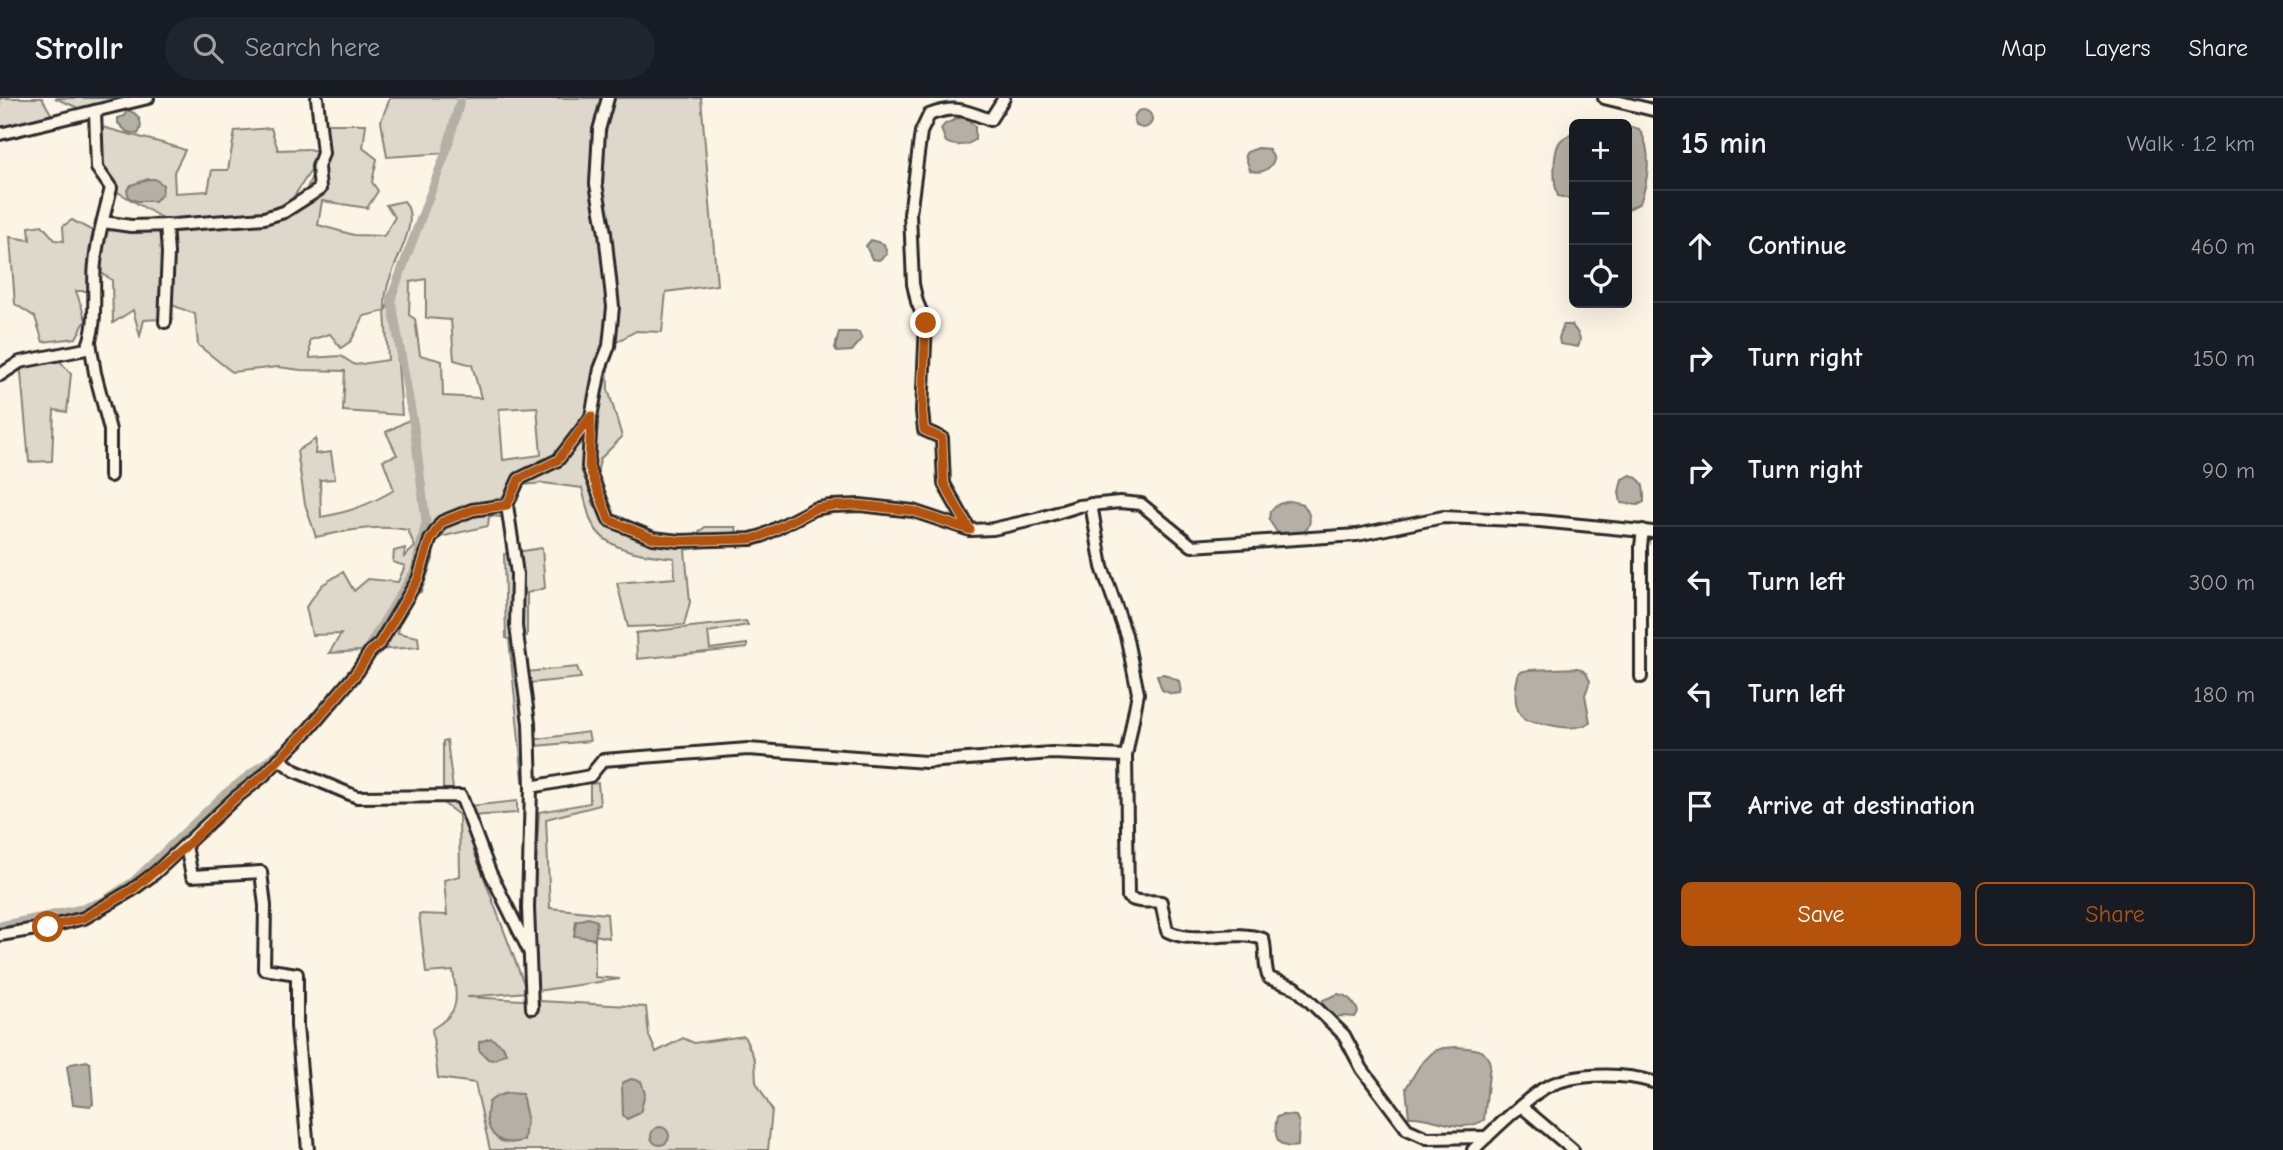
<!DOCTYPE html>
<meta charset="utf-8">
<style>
body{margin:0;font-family:"Comic Neue",sans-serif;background:#20242c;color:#f1f3f6}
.controls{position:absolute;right:21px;top:21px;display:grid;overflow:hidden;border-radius:10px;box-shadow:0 7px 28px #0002}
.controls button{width:63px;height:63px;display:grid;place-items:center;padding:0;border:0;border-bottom:2px solid #363941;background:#171b24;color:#f1f3f6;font:35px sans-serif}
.stop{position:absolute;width:21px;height:21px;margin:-16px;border:5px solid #b45309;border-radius:50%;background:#fff}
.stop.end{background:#b45309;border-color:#fff;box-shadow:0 2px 7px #0008}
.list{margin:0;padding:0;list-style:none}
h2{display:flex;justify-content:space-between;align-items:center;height:91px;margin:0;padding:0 28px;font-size:30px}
h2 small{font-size:23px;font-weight:400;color:#9ea1a6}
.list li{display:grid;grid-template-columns:46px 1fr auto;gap:21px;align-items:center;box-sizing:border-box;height:112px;padding:0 28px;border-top:2px solid #363941}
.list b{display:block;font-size:26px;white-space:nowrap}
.list em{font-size:23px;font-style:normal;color:#9ea1a6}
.actions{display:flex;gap:14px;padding:21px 28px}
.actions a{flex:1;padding:16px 0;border:2px solid #b45309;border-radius:10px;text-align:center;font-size:24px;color:#b45309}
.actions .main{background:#b45309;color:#fff}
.icon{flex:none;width:38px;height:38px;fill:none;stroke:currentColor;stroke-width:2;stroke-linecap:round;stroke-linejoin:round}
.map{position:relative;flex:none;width:1653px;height:1052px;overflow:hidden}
header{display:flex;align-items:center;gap:42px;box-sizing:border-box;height:98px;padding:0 35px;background:#171b24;border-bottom:2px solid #363941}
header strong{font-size:33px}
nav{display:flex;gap:38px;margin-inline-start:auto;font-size:24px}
.search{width:490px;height:63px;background:#20242c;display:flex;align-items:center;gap:18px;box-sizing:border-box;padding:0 24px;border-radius:38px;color:#9ea1a6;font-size:26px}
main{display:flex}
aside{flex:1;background:#171b24}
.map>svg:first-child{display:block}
</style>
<header>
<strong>Strollr</strong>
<div class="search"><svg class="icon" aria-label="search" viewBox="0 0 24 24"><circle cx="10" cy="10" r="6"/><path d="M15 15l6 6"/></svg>Search here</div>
<nav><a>Map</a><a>Layers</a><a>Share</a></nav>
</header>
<main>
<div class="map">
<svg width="1653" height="1052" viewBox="0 0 1653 1052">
<rect width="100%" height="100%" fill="#fcf5e5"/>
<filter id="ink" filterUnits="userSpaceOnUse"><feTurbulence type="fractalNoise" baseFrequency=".0143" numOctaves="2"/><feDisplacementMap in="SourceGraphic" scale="14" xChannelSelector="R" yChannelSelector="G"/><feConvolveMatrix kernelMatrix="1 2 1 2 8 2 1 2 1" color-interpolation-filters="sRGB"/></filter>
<g filter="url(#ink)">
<!-- green -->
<g fill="#ded8ca" stroke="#84827a" stroke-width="2" fill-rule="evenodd">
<path d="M 0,0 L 42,0 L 54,21 L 0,32 Z"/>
<path d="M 55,0 L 134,0 L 77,15 L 76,9 Z"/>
<path d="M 390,0 L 608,0 L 596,86 L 613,209 L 607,253 L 608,291 L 622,339 L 600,361 L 592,404 L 609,426 L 628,429 L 644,442 L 664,445 L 677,437 L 692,440 L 705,429 L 736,429 L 738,444 L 685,452 L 690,504 L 684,527 L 628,529 L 617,485 L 675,480 L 674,460 C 646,457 604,454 591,423 C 587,413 585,401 582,390 L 543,385 L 513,388 L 497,408 L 504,419 L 489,418 L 488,428 L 431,441 L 433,461 L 421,494 L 410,497 L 400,524 L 398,535 L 418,539 L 419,549 L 329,555 L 341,536 L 312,537 L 306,509 L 322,487 L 343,474 L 354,493 L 368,481 L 398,484 L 405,468 L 393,464 L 394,453 L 405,450 L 404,459 L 415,449 L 408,432 C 376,426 347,433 316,439 L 305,406 L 297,353 L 316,341 L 315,356 L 331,354 L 335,381 L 320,382 L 321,419 C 347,415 371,406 394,392 L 383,362 L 397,357 L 386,334 L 411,321 L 394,214 L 402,317 L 343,313 L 345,273 L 301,272 L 278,269 L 232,274 L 198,247 L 195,216 L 167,205 L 161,221 L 144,222 L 140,238 L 133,212 L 113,225 L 112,182 L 100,174 L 94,193 L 76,193 L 86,222 L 76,240 L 43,244 L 35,219 L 15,206 L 10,139 L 30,142 L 29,129 L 42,127 L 55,142 L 64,143 L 63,128 L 72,122 L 100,137 L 103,124 L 172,126 L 111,90 L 97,70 L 99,28 C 128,37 157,42 185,52 L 174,74 L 175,95 L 208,93 L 212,72 L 228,72 L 235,33 L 271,30 L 278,52 L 309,51 L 322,55 L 323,26 L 366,26 L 363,50 L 377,61 L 372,84 L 378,93 L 367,110 L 322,103 L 318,127 L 354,137 L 384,138 L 395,119 L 386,107 L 404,103 C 426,129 378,179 386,212 L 446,55 L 387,59 L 381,23 ZM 319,60 L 302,103 L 285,112 ZM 426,181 L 426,220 L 451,222 L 454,262 L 472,267 L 481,300 L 443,298 L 442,263 L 420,257 L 415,221 L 409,217 L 410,184 ZM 385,213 L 388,262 L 355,267 L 341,258 L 310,260 L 310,242 L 330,236 L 341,250 L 351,243 L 364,218 ZM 537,309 L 541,357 L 503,362 L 499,311 Z"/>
<path d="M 611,0 L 701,0 L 717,187 L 666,194 L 662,234 L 636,233 L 611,247 L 598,86 L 601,33 Z"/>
<path d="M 48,258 L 60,263 L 71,276 L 67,314 L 54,312 L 52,363 L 29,364 L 20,264 Z"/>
<path d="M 542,450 L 545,490 L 527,495 L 527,538 L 522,539 L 526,574 L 577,569 L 581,580 L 531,585 L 530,642 L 588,634 L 590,643 L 536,648 L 528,676 L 523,682 L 509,541 L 506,540 L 504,456 Z"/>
<path d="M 746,523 L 748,527 L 708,534 L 710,551 L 747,546 L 747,550 L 637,561 L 636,535 Z"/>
<path d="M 447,642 L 453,691 L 467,694 L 470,708 L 517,703 L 517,715 L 470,718 L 474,753 L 527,894 L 467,899 L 646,909 L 649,938 L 656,954 L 683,940 L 694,945 L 744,938 L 755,962 L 756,984 L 772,1012 L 768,1052 L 490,1052 L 475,985 L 438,980 L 432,931 C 461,914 457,903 453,873 L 426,875 L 419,816 L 447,817 L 444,782 L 460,778 L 459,717 L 443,705 L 443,643 Z"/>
<path d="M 598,685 L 600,707 L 546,721 L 550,810 L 607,816 L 609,840 L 595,837 L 595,879 L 620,881 L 529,894 L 539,714 L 590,705 L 590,686 Z"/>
</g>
<!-- water -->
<g fill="#b4b0a5" stroke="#7d7b74" stroke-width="2">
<circle cx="1143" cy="21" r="9"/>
<path d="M 126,12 C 138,14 145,25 138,36 L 127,34 L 118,25 L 118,20 L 125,18 Z"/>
<path d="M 959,20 L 966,20 L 975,28 L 975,42 C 966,48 955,49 946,44 L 941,31 L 945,26 Z"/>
<path d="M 1631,29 L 1639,31 C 1653,51 1648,84 1640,105 L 1627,112 L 1627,30 Z"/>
<path d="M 1574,35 L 1574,102 L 1558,98 C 1553,86 1553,56 1559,45 C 1562,39 1569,38 1574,35 Z"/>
<path d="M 1258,50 L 1269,51 L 1274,61 C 1271,71 1261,77 1250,72 L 1245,57 L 1247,54 Z"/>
<path d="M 148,81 L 155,81 L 163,87 L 162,96 L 155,103 L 137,103 L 129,100 L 127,92 L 131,87 Z"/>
<path d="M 871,142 L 884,146 L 887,156 L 879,162 L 872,161 L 866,148 Z"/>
<path d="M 1563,227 L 1572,227 C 1577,235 1583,238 1578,249 L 1560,246 L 1559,240 Z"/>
<path d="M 839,234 L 859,234 L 862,241 L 852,253 L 837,254 L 835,250 Z"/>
<path d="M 1631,377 C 1645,383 1644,389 1644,404 L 1638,407 L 1621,405 L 1619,394 L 1622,381 Z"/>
<path d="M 1290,403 L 1303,406 C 1321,429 1300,444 1277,434 L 1269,422 L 1270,413 L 1279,406 Z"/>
<path d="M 1579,570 L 1586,575 L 1590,583 L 1585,597 L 1590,624 C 1575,636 1544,625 1525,622 C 1512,611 1515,589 1519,574 L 1529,572 Z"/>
<path d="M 1164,576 L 1179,583 L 1181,595 L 1172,596 L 1162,592 L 1157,577 Z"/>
<path d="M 588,820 L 597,823 L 595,841 L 574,838 L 576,823 Z"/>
<path d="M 1338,896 C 1348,897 1355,905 1358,914 L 1355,919 L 1340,918 L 1332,921 C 1325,916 1319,911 1323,902 Z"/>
<path d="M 491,940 L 503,948 L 506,955 L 494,962 L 488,961 L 479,952 L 479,944 Z"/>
<path d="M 1457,949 C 1472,951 1486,949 1490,966 L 1484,1022 C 1458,1038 1435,1017 1409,1019 L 1406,990 L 1420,967 L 1434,953 L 1443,950 Z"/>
<path d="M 87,963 L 90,965 L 93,1006 L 90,1008 L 73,1006 L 67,969 L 71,966 Z"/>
<path d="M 631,981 L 641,983 L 645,996 L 640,1015 L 627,1021 L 623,1018 L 622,985 Z"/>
<path d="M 508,995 L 522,996 L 527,1020 L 524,1042 C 496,1052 482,1030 489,1004 L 497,998 Z"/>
<path d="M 1283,1017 L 1296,1018 L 1299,1025 L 1298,1048 C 1276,1052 1273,1037 1277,1019 Z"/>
<circle cx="660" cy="1038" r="9"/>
</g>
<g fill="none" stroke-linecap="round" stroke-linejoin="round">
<!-- canal -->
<g stroke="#b4b0a5" stroke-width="9">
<path d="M 364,556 L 415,472 L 426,424 L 414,329 L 391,200 L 446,54 L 461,0"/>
<path d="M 0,828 L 82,811 L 104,803 L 134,783 L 225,696 L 282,652"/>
</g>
<defs>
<g id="minor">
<path d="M 608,0 L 599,32 L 596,86 L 605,135 L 613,209 L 609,248 L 600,271 L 591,319 L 588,369 L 609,422 L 653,440 L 679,443 L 751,441 L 762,438 L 814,411 L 831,408 L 860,407 L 913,413 L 970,432 L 993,431 L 1037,421 L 1079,408 L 1120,404 L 1141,406 L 1192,448 L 1357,437 L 1443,419 L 1540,423 L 1653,434"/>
<path d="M 1604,0 L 1653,12"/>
<path d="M 0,36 L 148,0"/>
<path d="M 103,124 L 131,128 L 174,127 L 264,120 L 284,114 L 320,91 L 318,69 L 323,55 L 317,0"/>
<path d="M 165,224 L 168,155 L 166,127"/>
<path d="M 90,244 L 95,275 L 110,332 L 110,378"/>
<path d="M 0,277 L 20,264 L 86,251 C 99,229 92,190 95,165 C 97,140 105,115 111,90 L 97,70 L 95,13"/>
<path d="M 1091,406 L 1102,469 L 1126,537 L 1138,595 L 1126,658 L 1128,799 C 1138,806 1149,802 1161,804 L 1167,833 C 1197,848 1232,830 1263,841 C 1267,854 1263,868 1269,880 L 1296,890 L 1344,937 L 1362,971 L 1407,1031 L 1427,1040 L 1487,1039"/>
<path d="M 970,432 L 944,386 L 942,340 L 924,332 L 922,313 L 926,225 L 917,204 L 913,186 L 910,116 L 921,34 L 929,17 C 955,7 965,12 990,22 L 1004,0"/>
<path d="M 1641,579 L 1641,448 L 1643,432"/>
<path d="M 279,661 L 295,673 L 357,699 L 461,698 L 490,774 L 529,853"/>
<path d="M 531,689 L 590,678 L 603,662 L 748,651 L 926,664 L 1052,655 L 1126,658"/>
<path d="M 186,748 L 192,778 L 261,774 L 265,808 L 264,871 L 297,876 L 297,928 L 308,1052"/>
<path d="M 0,837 L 48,829 L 84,820 L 132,792 L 155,775 L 234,701 L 263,678 L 310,630 L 358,573 L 370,554 L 380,545 L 418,481 L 430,442 L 442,424 L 472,412 L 507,407"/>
<path d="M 532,910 L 528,810 L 531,689 L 529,625 L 516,528 L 517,476 L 507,407 L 519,381 L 558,362 L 591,319"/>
<path d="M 1521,1008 L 1573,1052"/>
<path d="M 1473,1052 C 1494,1032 1515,1011 1538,994 C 1566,974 1621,974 1653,984"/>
</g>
</defs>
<!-- minor casing -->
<use href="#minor" stroke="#2b2b2b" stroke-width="16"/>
<!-- minor -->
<use href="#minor" stroke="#fcf5e5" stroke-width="10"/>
</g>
</g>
<g fill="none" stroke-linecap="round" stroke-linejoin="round" filter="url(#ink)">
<!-- route -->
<path stroke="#b45309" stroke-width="9" d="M 48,829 L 84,820 L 132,792 L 184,750 L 234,701 L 263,678 L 310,630 L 358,573 L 370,554 L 380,545 L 418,481 L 430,442 L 442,424 L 472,412 L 507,407 L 519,381 L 558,362 L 591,318 L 589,369 L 609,422 L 653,440 L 679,443 L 751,441 L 762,438 L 814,411 L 831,408 L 860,407 L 913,413 L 970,432 L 944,386 L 942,340 L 924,332 L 922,313 L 926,225"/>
</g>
</svg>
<div class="controls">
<button>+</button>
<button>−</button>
<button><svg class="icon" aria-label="locate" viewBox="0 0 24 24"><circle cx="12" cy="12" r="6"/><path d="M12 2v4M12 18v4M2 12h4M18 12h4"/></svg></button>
</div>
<div class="stop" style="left:48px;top:829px"></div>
<div class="stop end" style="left:926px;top:225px"></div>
</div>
<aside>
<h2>15 min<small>Walk · 1.2 km</small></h2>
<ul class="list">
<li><svg class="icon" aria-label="ahead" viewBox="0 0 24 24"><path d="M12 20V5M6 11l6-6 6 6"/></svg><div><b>Continue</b></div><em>460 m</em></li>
<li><svg class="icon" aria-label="right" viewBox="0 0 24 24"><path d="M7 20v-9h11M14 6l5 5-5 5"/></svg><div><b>Turn right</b></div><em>150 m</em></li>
<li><svg class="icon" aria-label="right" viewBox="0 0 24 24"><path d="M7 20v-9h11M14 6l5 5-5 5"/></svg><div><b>Turn right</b></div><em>90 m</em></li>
<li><svg class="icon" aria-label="left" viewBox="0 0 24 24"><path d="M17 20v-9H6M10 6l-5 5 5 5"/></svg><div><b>Turn left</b></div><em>300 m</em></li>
<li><svg class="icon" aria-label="left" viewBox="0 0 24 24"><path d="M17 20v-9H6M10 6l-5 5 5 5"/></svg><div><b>Turn left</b></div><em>180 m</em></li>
<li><svg class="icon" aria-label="arrive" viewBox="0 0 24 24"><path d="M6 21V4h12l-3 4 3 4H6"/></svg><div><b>Arrive at destination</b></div></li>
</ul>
<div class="actions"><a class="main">Save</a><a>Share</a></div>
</aside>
</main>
